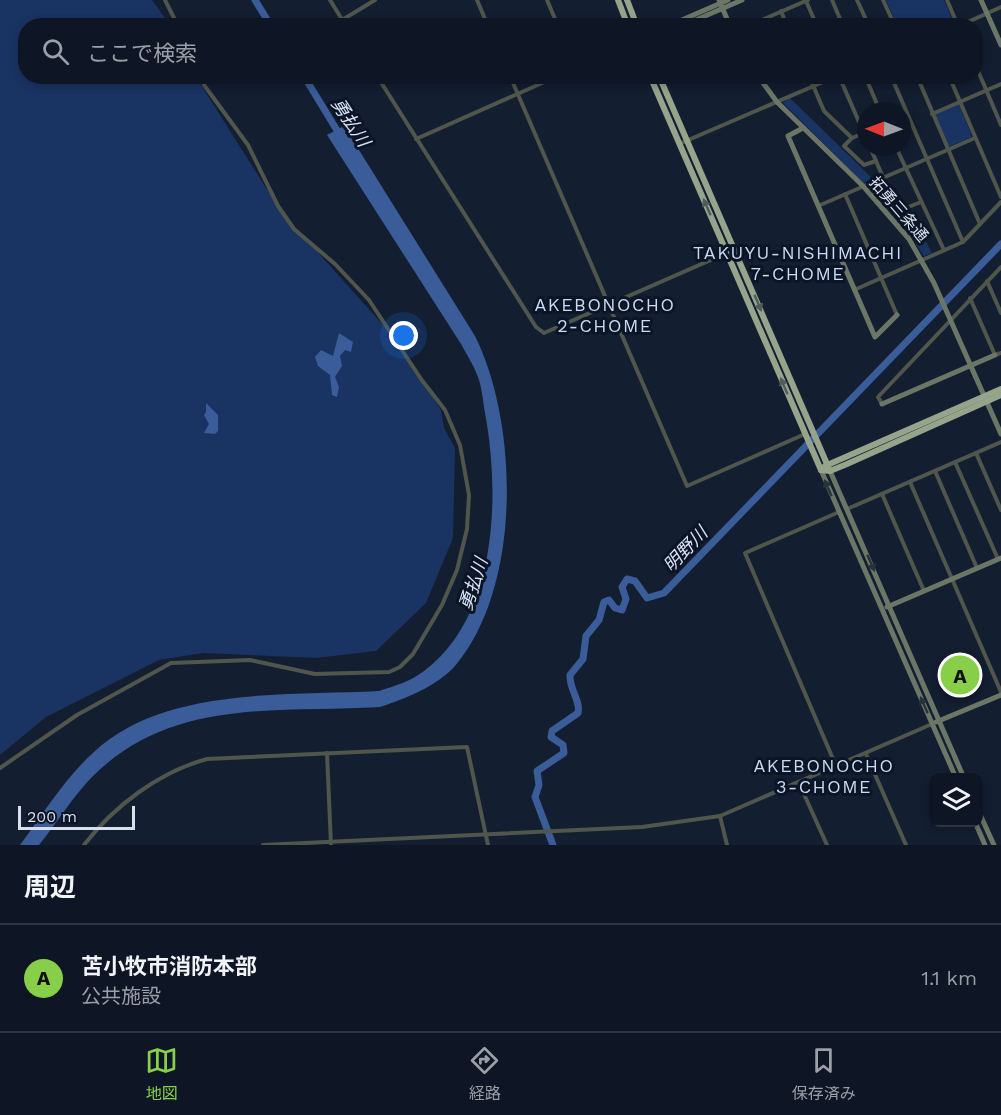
<!DOCTYPE html>
<html lang="ja">
<meta charset="utf-8">
<style>
body{margin:0;font-family:"Work Sans","Noto Sans JP",sans-serif;background:#171f2d;color:#f1f3f6}
.controls{position:absolute;right:18px;bottom:18px;display:grid;overflow:hidden;border-radius:12px;box-shadow:0 3px 9px #0003}
.controls button{width:54px;height:54px;display:grid;place-items:center;padding:0;border:0;border-bottom:2px solid #2e3542;background:#0e1625;color:#f1f3f6;font:30px sans-serif}
.compass{position:absolute;left:857px;top:102px;width:54px;height:54px;border-radius:50%;background:#0e1625;box-shadow:0 3px 9px #0003;rotate:271deg}
.scale{position:absolute;left:18px;bottom:15px;width:117px;box-sizing:border-box;padding-left:6px;border:3px solid #d8dfec;border-top:0;font-size:16px;line-height:21px;white-space:nowrap;color:#d8dfec;-webkit-text-stroke:4px #0b1526;paint-order:stroke}
.you{position:absolute;left:404px;top:336px;width:21px;height:21px;margin:-15px;border:4px solid #fff;border-radius:50%;background:#1a73e8;box-shadow:0 0 0 9px #1a73e833}
.badge{display:grid;place-items:center;width:39px;height:39px;border-radius:50%;background:#88cf49;color:#111;font-size:20px;font-weight:700}
.pin{position:absolute;translate:-50% -50%;border:3px solid #fff;box-shadow:0 2px 6px #0006}
.list{margin:0;padding:0;list-style:none}
h2{display:flex;justify-content:space-between;align-items:center;height:78px;margin:0;padding:0 24px;font-size:26px}
h2 small{font-size:20px;font-weight:400;color:#9b9fa7}
.list li{display:grid;grid-template-columns:39px 1fr auto;gap:18px;align-items:center;box-sizing:border-box;height:108px;padding:0 24px;border-top:2px solid #2e3542}
.list b{display:block;font-size:22px;white-space:nowrap}
.list p{margin:0;font-size:20px;white-space:nowrap;color:#9b9fa7}
.list em{font-size:20px;font-style:normal;color:#9b9fa7}
.icon{flex:none;width:33px;height:33px;fill:none;stroke:currentColor;stroke-width:2;stroke-linecap:round;stroke-linejoin:round}
.map{position:relative;flex:none;width:1001px;height:845px;overflow:hidden}
.search{position:absolute;background:#0e1625;box-shadow:0 3px 9px #0003;left:18px;right:18px;top:18px;height:66px;display:flex;align-items:center;gap:15px;box-sizing:border-box;padding:0 21px;border-radius:24px;color:#9b9fa7;font-size:22px}
.sheet{height:186px;background:#0e1625}
nav{display:flex;justify-content:space-around;align-items:center;box-sizing:border-box;height:84px;border-top:2px solid #2e3542;background:#0e1625;font-size:16px;color:#9b9fa7}
nav a{display:grid;justify-items:center;gap:3px}
nav .on{color:#88cf49}
.map>svg:first-child{display:block}
</style>
<div class="map">
<svg width="1001" height="845" viewBox="0 0 1001 845">
<rect width="100%" height="100%" fill="#131e31"/>
<!-- green -->
<g fill="#193362">
<path d="M 0,0 L 152,0 L 170,25 L 26,26 L 26,76 L 196,77 L 280,210 L 393,336 L 441,410 L 444,428 L 455,448 L 453,538 L 426,603 L 376,651 L 316,658 L 203,653 L 159,660 L 46,717 L 0,755 Z"/>
<path d="M 886,0 L 944,0 L 954,23 L 897,25 Z"/>
<path d="M 790,98 L 873,179 L 863,183 L 783,103 Z"/>
<path d="M 959,104 L 972,137 L 948,147 L 935,114 Z"/>
<path d="M 877,184 L 881,185 L 917,226 L 932,253 L 924,256 L 908,232 L 871,190 L 871,186 Z"/>
</g>
<!-- water -->
<g fill="#3a5c98">
<path d="M 344,126 L 475,336 C 519,424 522,587 455,666 C 437,686 405,699 380,707 C 278,713 173,697 93,776 C 73,796 57,823 39,845 L 20,845 C 43,814 65,778 94,752 C 164,686 290,696 379,691 C 395,686 411,681 424,671 C 498,616 500,494 485,413 C 483,401 482,388 478,377 C 474,366 467,355 461,344 L 327,135 Z"/>
<path d="M 339,333 L 353,342 L 351,352 L 345,350 L 340,356 L 342,366 L 335,377 L 339,387 L 337,397 L 332,395 L 330,375 L 318,366 L 315,357 L 321,350 L 333,356 Z"/>
<path d="M 206,403 L 218,415 L 218,431 L 215,434 L 204,433 L 209,424 L 204,415 L 206,412 Z"/>
</g>
<g fill="none" stroke-linecap="round" stroke-linejoin="round">
<!-- river -->
<g stroke="#3a5c98" stroke-width="7">
<path d="M 255,0 L 271,26"/>
<path d="M 304,76 L 341,137"/>
<path d="M 553,845 L 535,797 L 539,785 L 537,771 L 564,753 L 563,745 L 551,737 L 552,731 L 578,713 C 581,701 569,689 570,675 L 583,659 L 586,636 L 599,620 L 604,602 L 609,600 L 615,608 L 622,610 L 626,599 L 622,587 L 627,579 L 635,581 L 647,598 L 664,593 L 1001,244"/>
</g>
<!-- street -->
<g stroke="#50564c" stroke-width="4">
<path d="M 165,0 L 178,26"/>
<path d="M 330,0 L 346,26"/>
<path d="M 477,0 L 488,26"/>
<path d="M 547,0 L 558,26"/>
<path d="M 832,0 L 843,26"/>
<path d="M 857,0 L 869,26"/>
<path d="M 883,0 L 895,26"/>
<path d="M 947,0 L 958,26"/>
<path d="M 806,1 L 817,26"/>
<path d="M 781,11 L 787,26"/>
<path d="M 342,20 L 375,0"/>
<path d="M 748,26 L 808,0"/>
<path d="M 959,26 L 1001,7"/>
<path d="M 976,66 L 1001,125"/>
<path d="M 377,76 L 536,327 L 544,333 L 729,252"/>
<path d="M 510,76 L 687,486 L 805,434"/>
<path d="M 809,76 L 824,111 L 852,138"/>
<path d="M 839,76 L 866,138"/>
<path d="M 865,76 L 880,111"/>
<path d="M 891,76 L 963,242"/>
<path d="M 917,76 L 980,224"/>
<path d="M 949,76 L 1001,197"/>
<path d="M 932,114 L 1001,84"/>
<path d="M 864,133 L 852,138 L 844,146 L 864,165 L 876,161"/>
<path d="M 416,139 L 558,76"/>
<path d="M 679,144 L 837,76"/>
<path d="M 870,147 L 888,189 L 906,208 L 921,202"/>
<path d="M 896,147 L 944,250"/>
<path d="M 845,194 L 897,315"/>
<path d="M 818,206 L 975,138"/>
<path d="M 987,281 L 1001,313"/>
<path d="M 854,290 L 963,242 L 1001,202"/>
<path d="M 970,298 L 995,355 L 1001,353"/>
<path d="M 882,404 L 878,397 L 1001,267"/>
<path d="M 976,453 L 1001,510"/>
<path d="M 955,462 L 998,559"/>
<path d="M 935,471 L 977,568"/>
<path d="M 910,482 L 1001,692"/>
<path d="M 882,494 L 924,591"/>
<path d="M 847,509 L 1001,442"/>
<path d="M 327,753 L 331,845"/>
<path d="M 866,754 L 906,845"/>
<path d="M 836,766 L 745,553 L 839,512"/>
<path d="M 0,768 L 77,715 L 171,663 L 250,660 L 315,674 L 389,672 L 400,667 L 413,654 L 442,605 L 457,570 L 467,529 L 469,495 L 460,445 L 445,410 L 421,379 L 369,300 L 335,264 L 294,229 L 278,206 L 248,145 L 204,85 L 201,76"/>
<path d="M 799,783 L 827,845"/>
<path d="M 720,816 L 727,845"/>
<path d="M 84,845 C 114,806 159,772 207,759 L 467,747 L 488,845"/>
<path d="M 263,845 L 642,827 L 720,816 L 932,724"/>
</g>
<!-- secondary -->
<g stroke="#6c7666" stroke-width="5">
<path d="M 719,0 L 730,26"/>
<path d="M 981,0 L 1001,45"/>
<path d="M 668,26 L 728,0"/>
<path d="M 682,26 L 742,0"/>
<path d="M 758,76 L 777,102 L 864,187 L 909,239 L 934,283 L 1001,434"/>
<path d="M 803,128 L 788,136 L 875,337 L 897,315"/>
<path d="M 882,404 L 995,355"/>
<path d="M 821,470 L 956,778"/>
<path d="M 830,471 L 964,778"/>
<path d="M 887,607 L 1001,558"/>
<path d="M 936,722 L 1001,695"/>
<path d="M 978,810 L 994,845"/>
<path d="M 975,822 L 985,845"/>
</g>
<!-- highway -->
<g stroke="#96a48c" stroke-width="6">
<path d="M 618,0 L 628,26"/>
<path d="M 627,0 L 637,26"/>
<path d="M 650,76 L 821,470"/>
<path d="M 659,76 L 830,471"/>
<path d="M 825,466 L 1001,389"/>
<path d="M 821,470 L 830,471 L 847,464 L 1001,395"/>
</g>
</g>
<!-- one-way arrows -->
<defs><path id="oneway-solid" d="M-6-.8H1V-3.2L6.5 0L1 3.2V.8H-6Z" transform="scale(1.5)"/></defs>
<g fill="#505c59">
<use href="#oneway-solid" transform="translate(707 207) rotate(-114)"/>
<use href="#oneway-solid" transform="translate(758 303) rotate(67)"/>
<use href="#oneway-solid" transform="translate(784 386) rotate(-113)"/>
</g>
<g fill="#283239">
<use href="#oneway-solid" transform="translate(828 488) rotate(-114)"/>
<use href="#oneway-solid" transform="translate(871 563) rotate(66)"/>
<use href="#oneway-solid" transform="translate(924 705) rotate(-114)"/>
</g>
<g text-anchor="middle" dominant-baseline="central" stroke-width="6" stroke-linejoin="round" paint-order="stroke">
<!-- street labels -->
<g font-size="16" fill="#d8dfec" stroke="#0b1526">
<text transform="translate(899 209) rotate(49)">拓勇三条通</text>
</g>
<!-- water labels -->
<g font-size="18" font-style="italic" fill="#d9e4f6" stroke="#0b1526">
<text transform="translate(351 122) rotate(57)">勇払川</text>
<text transform="translate(685 549) rotate(-46)">明野川</text>
<text transform="translate(473 584) rotate(-72)">勇払川</text>
</g>
<!-- neighbourhood labels -->
<g font-size="18" letter-spacing="1.5" fill="#cbdaf4" stroke="#0b1526">
<text x="798" y="252">TAKUYU-NISHIMACHI<tspan x="798" dy="21">7-CHOME</tspan></text>
<text x="605" y="304">AKEBONOCHO<tspan x="605" dy="21">2-CHOME</tspan></text>
<text x="824" y="765">AKEBONOCHO<tspan x="824" dy="21">3-CHOME</tspan></text>
</g>
</g>
</svg>
<div class="controls">
<button><svg class="icon" aria-label="layers" viewBox="0 0 24 24"><path d="M12 4l9 5-9 5-9-5zM3 14l9 5 9-5"/></svg></button>
</div>
<svg class="compass" viewBox="-18 -18 36 36"><path d="M0-13l5 13h-10z" fill="#e53935"/><path d="M0 13l5-13h-10z" fill="#9b9fa7"/></svg>
<div class="scale">200 m</div>
<div class="you"></div>
<div class="pin badge" style="left:960px;top:675px">A</div>
<div class="search"><svg class="icon" aria-label="search" viewBox="0 0 24 24"><circle cx="10" cy="10" r="6"/><path d="M15 15l6 6"/></svg>ここで検索</div>
</div>
<section class="sheet">
<h2>周辺<small></small></h2>
<ul class="list">
<li><span class="badge">A</span><div><b>苫小牧市消防本部</b><p>公共施設</p></div><em>1.1 km</em></li>
</ul>
</section>
<nav>
<a class="on"><svg class="icon" aria-label="map" viewBox="0 0 24 24"><path d="M3 6l6-2 6 2 6-2v14l-6 2-6-2-6 2zM9 4v14M15 6v14"/></svg>地図</a>
<a><svg class="icon" aria-label="directions" viewBox="0 0 24 24"><path d="M12 3l9 9-9 9-9-9zM9 14v-3h6M13 9l2 2-2 2"/></svg>経路</a>
<a><svg class="icon" aria-label="saved" viewBox="0 0 24 24"><path d="M7 4h10v16l-5-4-5 4z"/></svg>保存済み</a>
</nav>
